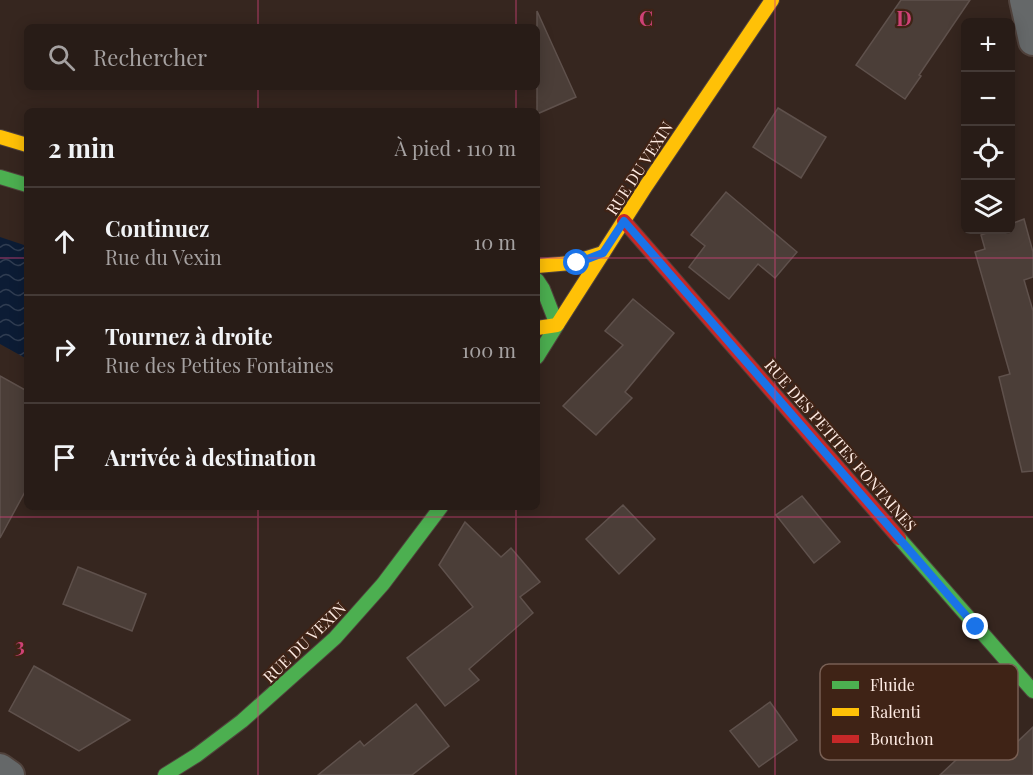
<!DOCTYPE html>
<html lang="fr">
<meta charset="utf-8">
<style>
body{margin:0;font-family:"Playfair Display",serif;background:#342924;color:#f1f3f6}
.controls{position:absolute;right:18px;top:18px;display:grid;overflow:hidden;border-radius:9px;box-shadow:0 3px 15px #0003}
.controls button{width:54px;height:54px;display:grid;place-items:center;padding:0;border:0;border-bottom:2px solid #443a36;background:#281c17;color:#f1f3f6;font:30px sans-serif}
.stop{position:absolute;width:18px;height:18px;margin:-14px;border:4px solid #1a73e8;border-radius:50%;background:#fff}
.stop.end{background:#1a73e8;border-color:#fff;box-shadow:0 2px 6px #0008}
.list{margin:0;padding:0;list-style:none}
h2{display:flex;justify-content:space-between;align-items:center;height:78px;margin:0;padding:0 24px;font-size:26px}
h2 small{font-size:20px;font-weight:400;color:#a5a1a1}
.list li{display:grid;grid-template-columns:39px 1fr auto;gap:18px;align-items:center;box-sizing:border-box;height:108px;padding:0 24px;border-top:2px solid #443a36}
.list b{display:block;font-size:22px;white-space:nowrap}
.list p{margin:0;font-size:20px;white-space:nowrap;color:#a5a1a1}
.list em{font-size:20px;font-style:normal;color:#a5a1a1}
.icon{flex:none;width:33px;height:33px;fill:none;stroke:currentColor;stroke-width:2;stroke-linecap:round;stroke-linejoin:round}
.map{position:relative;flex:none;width:1033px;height:775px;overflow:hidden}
.search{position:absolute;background:#281c17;box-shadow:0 3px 15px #0003;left:24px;top:24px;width:516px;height:66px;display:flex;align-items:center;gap:15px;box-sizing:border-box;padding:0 21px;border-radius:9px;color:#a5a1a1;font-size:22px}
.panel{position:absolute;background:#281c17;box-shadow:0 3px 15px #0003;left:24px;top:108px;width:516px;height:402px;border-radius:9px}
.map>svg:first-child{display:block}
</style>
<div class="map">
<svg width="1033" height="775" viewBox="0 0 1033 775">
<defs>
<pattern id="water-waves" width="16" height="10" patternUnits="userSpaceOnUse" patternTransform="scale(1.5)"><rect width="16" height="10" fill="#0c1c35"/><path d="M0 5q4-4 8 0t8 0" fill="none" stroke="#303d52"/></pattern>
</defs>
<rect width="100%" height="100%" fill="#36261f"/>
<!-- water -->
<path fill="url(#water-waves)" d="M 0,237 L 27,246 L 27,359 L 0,344 Z"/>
<!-- building -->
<g fill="#4b3e38" stroke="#5f514c" stroke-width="1.5">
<path d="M 901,0 L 970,0 L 919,75 L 921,76 L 905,99 L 856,65 Z"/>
<path d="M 537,11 L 576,97 L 537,114 Z"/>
<path d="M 778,108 L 826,137 L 801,178 L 753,147 Z"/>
<path d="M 726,192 L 797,252 L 775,278 L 758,264 L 729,299 L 689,267 L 705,246 L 691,235 Z"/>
<path d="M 1024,219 L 1033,252 L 1033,277 L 1024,280 L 1033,311 L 1033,471 L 1022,472 L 999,377 L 1010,374 L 975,252 L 985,249 L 981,235 L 995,230 L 1011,230 L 1011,224 Z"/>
<path d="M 633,299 L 674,333 L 625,392 L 632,398 L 596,435 L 563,406 L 623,345 L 605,331 Z"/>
<path d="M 0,376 L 27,391 L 27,488 L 0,538 Z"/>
<path d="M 802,496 L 840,542 L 814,563 L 776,515 Z"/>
<path d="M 623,505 L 655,539 L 619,574 L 586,539 Z"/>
<path d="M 465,522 L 501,557 L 511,548 L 540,582 L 520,597 L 533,613 L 469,669 L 479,680 L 445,706 L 407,658 L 473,607 L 439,565 Z"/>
<path d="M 78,567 L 146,594 L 132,631 L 63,604 Z"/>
<path d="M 34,666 L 130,720 L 79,751 L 9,711 Z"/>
<path d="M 770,702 L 797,740 L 759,767 L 730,731 Z"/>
<path d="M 416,704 L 449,746 L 412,775 L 318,775 L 360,741 L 364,746 Z"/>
<path d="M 985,716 L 1013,746 L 1033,727 L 1033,775 L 940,775 L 971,746 L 963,738 Z"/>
</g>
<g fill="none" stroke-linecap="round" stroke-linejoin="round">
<defs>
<g id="street">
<path d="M 1024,0 L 1033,41"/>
<path d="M 0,768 L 10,775"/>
</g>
<g id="fast">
<path d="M 0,177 L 27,185"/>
<path d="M 537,280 L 543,289 L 557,325 L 537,357"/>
<path d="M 899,538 L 1033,691"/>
<path d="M 165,775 L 197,755 L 242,721 L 335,638 L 383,584 L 441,507"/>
</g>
<g id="slow">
<path d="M 0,137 L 27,145"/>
<path d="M 537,266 L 571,263 L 603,253"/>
<path d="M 537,328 L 557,325 L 646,186 L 772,0"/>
</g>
<path id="jam" d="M 624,221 L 899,538"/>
</defs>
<!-- street casing -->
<use href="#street" stroke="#50423c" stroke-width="32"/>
<!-- fast casing -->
<use href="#fast" stroke="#50423c" stroke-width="16"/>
<!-- slow casing -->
<use href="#slow" stroke="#50423c" stroke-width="16"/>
<!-- jam casing -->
<use href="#jam" stroke="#50423c" stroke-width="16"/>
<!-- street -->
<use href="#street" stroke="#656869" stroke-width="28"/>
<!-- fast -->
<use href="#fast" stroke="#4caf50" stroke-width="14"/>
<!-- slow -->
<use href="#slow" stroke="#ffc107" stroke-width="14"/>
<!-- jam -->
<use href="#jam" stroke="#c62828" stroke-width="14"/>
</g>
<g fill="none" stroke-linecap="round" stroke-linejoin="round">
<!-- route -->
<path stroke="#1a73e8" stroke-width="8" d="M 577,263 L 603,253 L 624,221 L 976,627"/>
</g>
<!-- grid -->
<path fill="none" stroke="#ce4276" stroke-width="1.5" stroke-opacity="0.55" d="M 258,0 L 258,27M 516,0 L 516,27M 775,0 L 775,775M 258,87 L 258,111M 516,87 L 516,111M 0,258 L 27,258M 537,258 L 1033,258M 258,507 L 258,775M 516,507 L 516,775M 0,517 L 1033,517"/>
<g text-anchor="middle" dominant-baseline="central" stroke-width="4.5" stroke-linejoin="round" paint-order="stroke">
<!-- street labels -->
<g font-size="16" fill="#feebe3" stroke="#3f2316">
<text transform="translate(639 168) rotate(-57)">RUE DU VEXIN</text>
<text transform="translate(841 445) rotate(49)">RUE DES PETITES FONTAINES</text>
<text transform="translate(304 642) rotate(-44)">RUE DU VEXIN</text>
</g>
</g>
<!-- legend -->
<rect x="820" y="664" width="198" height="96" rx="9" fill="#3f2316" stroke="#785f54" stroke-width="1.5"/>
<rect x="832" y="681" width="27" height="8" fill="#4caf50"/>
<rect x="832" y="708" width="27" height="8" fill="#ffc107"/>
<rect x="832" y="735" width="27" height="8" fill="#c62828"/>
<g font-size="16" fill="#feebe3">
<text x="870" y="691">Fluide</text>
<text x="870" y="718">Ralenti</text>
<text x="870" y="745">Bouchon</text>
</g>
<g font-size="20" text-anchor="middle" font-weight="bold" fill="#ce4276" stroke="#3f2316" stroke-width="4.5" stroke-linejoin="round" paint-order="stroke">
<text x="646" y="26">C</text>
<text x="904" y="26">D</text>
<text x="20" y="653">3</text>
</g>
</svg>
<div class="controls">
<button>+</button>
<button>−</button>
<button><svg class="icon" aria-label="locate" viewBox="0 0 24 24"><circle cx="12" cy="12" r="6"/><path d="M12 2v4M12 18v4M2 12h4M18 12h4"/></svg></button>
<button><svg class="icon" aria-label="layers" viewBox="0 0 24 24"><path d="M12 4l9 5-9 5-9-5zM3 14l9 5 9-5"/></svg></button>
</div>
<div class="stop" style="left:577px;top:263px"></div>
<div class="stop end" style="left:976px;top:627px"></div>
<div class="search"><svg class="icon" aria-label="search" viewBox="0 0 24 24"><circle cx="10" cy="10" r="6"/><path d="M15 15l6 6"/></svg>Rechercher</div>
<section class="panel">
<h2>2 min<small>À pied · 110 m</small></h2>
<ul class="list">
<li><svg class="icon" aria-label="ahead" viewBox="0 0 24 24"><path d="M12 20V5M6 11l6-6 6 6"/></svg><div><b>Continuez</b><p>Rue du Vexin</p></div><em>10 m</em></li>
<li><svg class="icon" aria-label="right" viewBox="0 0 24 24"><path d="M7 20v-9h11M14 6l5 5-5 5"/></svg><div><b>Tournez à droite</b><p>Rue des Petites Fontaines</p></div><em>100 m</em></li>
<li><svg class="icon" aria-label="arrive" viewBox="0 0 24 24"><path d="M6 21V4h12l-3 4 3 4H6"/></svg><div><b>Arrivée à destination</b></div></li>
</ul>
</section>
</div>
